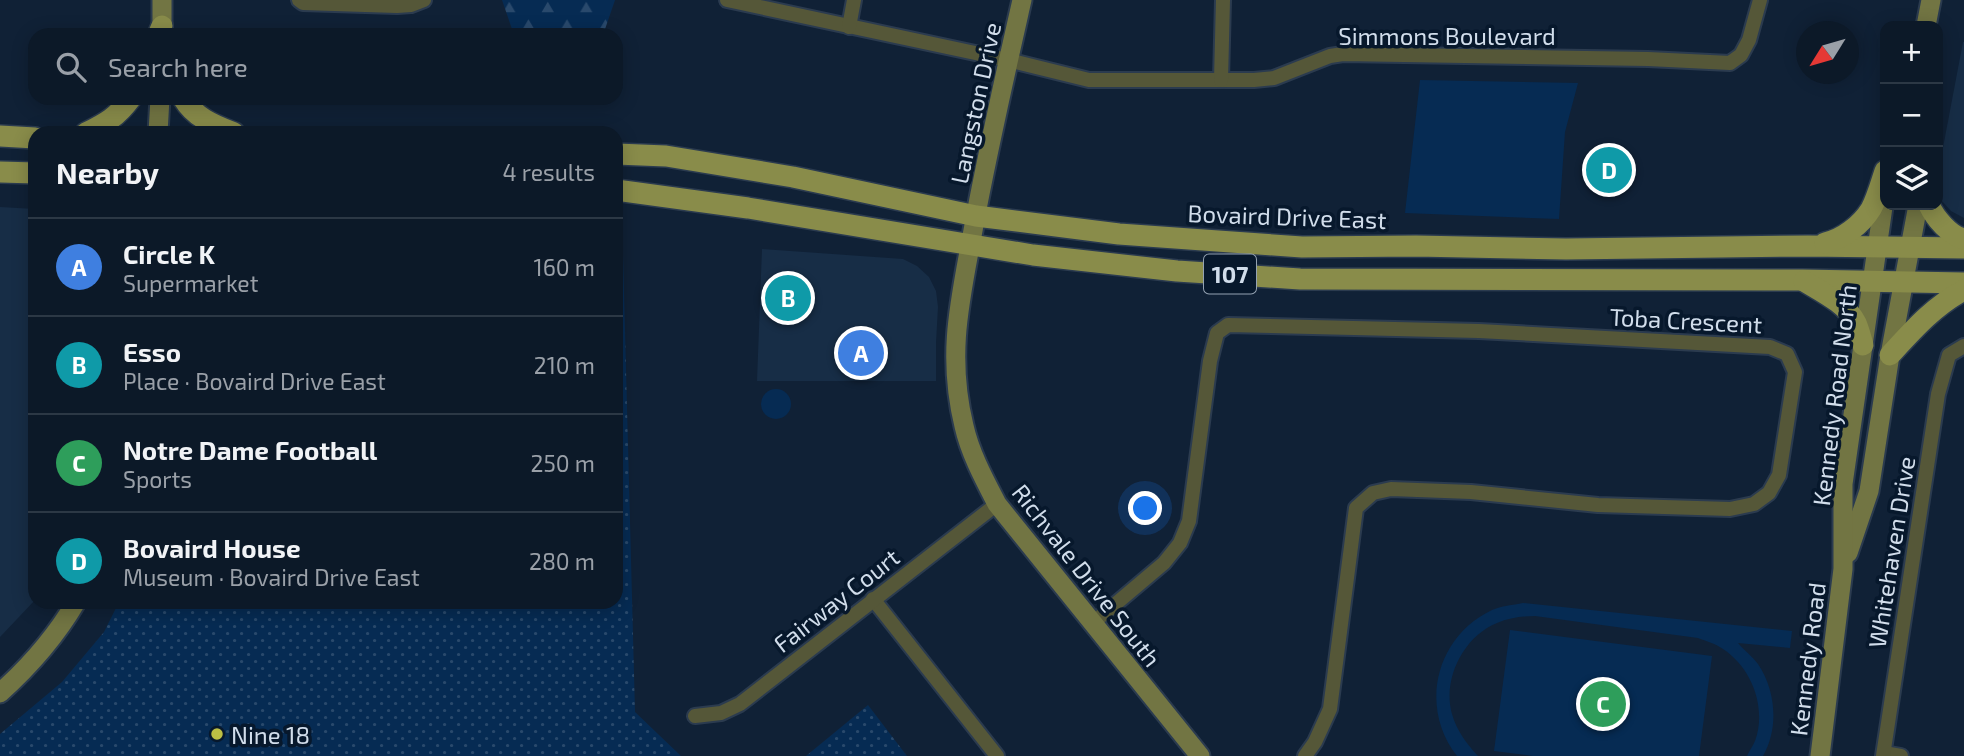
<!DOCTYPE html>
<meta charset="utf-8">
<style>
body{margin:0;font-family:"Exo 2",sans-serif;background:#1a2634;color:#f1f3f6}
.controls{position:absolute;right:21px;top:21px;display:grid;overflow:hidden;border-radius:14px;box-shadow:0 4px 18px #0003}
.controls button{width:63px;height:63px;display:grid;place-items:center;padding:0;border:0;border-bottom:2px solid #2c3845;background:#0c1928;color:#f1f3f6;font:35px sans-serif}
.compass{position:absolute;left:1796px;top:21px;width:63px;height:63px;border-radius:50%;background:#0c1928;box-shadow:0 4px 18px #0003;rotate:233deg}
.you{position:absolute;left:1146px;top:509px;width:24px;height:24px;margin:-18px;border:5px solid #fff;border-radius:50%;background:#1a73e8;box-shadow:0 0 0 10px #1a73e833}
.badge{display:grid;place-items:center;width:46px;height:46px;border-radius:50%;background:#7c3aed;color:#fff;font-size:23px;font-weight:700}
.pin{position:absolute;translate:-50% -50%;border:4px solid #fff;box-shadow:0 2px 7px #0006}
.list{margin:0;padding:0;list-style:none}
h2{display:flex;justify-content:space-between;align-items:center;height:91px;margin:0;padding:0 28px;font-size:30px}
h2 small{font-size:23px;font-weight:400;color:#9aa0a8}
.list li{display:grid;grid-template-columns:46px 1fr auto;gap:21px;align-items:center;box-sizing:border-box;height:98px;padding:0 28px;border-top:2px solid #2c3845}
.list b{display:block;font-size:26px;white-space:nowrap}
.list p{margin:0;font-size:23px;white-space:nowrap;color:#9aa0a8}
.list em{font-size:23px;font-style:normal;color:#9aa0a8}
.icon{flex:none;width:38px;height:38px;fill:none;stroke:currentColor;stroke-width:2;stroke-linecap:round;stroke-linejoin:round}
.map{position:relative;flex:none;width:1964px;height:756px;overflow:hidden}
.search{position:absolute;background:#0c1928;box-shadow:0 4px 18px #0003;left:28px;top:28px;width:595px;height:77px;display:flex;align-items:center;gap:18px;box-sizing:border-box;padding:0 24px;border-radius:21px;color:#9aa0a8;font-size:26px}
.panel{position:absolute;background:#0c1928;box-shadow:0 4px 18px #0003;left:28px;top:126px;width:595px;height:483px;border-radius:21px}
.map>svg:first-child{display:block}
</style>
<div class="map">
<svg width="1964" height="756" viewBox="0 0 1964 756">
<defs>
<pattern id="grass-dots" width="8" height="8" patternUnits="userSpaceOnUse" patternTransform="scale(1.75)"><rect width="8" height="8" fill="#062b53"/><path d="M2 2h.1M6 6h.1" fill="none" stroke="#29496c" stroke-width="1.8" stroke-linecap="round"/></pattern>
<pattern id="forest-firs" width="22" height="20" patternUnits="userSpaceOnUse" patternTransform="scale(1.75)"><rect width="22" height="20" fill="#062b53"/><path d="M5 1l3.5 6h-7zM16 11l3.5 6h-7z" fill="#29496c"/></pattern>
</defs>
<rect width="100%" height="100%" fill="#102136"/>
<!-- built -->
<g fill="#172d46">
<path d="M 1963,42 L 1964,42 L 1964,218 L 1951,211 L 1942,201 L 1938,188 L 1938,174 Z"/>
<path d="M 0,207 L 35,209 L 35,600 L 0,637 Z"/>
<path d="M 762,249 L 903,259 L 917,266 L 929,277 L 936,291 L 938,307 L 936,343 L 936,381 L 757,381 Z"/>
</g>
<!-- grass -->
<g fill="url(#grass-dots)">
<path d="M 616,217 L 622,217 L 635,712 L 681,756 L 0,756 L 0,734 L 62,682 L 104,632 L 119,602 L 616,602 Z"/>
<path d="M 868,705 L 907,756 L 806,756 Z"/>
</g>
<!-- forest -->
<path fill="url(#forest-firs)" d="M 502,0 L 615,0 L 603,35 L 514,35 Z"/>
<!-- park -->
<g fill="#062b53">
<path d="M 1420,80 L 1578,83 L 1565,132 L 1559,219 L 1405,213 Z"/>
<circle cx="776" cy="404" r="15"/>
<path d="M 1523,603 L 1792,631 L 1790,648 L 1738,643 C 1744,650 1753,657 1758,664 C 1776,691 1779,728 1763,756 L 1747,756 C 1749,751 1753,746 1755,741 C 1767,708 1752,668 1723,649 C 1716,644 1706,641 1698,638 L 1535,616 C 1523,616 1509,618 1497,623 C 1464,636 1442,679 1452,714 C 1457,731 1466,743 1478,756 L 1457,756 C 1419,708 1435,637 1492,610 C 1501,606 1513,605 1523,603 Z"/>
<path d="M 1510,630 L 1712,656 L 1699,756 L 1533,756 L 1494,751 Z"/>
</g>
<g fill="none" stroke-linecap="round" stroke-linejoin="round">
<defs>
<g id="street">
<path d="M 299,0 L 303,3 L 397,6 L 411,5 L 424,0"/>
<path d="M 727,0 L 1008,60 L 1089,80 L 1254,80 L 1274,78 L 1330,56 L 1343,54 L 1648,59 L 1730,63 L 1741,55 L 1749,40 L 1760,0"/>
<path d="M 849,27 L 854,0"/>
<path d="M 1221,80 L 1223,0"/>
<path d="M 873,599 L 997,756"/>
<path d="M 1093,623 L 1164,563 L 1180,543 L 1189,521 L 1210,361 L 1217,333 L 1228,325 L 1479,331 L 1770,347 L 1787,354 L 1795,372 L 1779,475 L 1769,493 L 1754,504 L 1730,509 L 1598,505 L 1471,492 L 1391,489 L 1373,493 L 1356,508 L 1330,709 L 1315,742 L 1305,756"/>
<path d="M 695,716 L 721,713 L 740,704 L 997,504"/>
<path d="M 1884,753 L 1901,756"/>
<path d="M 1883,756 L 1938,394 L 1949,355 L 1964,346"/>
</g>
<g id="secondary">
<path d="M 1022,0 C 1005,75 988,149 974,225 C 961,297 946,352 964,426 C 970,453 984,479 997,504 L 1200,756"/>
<path d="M 1926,26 L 1931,0"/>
<path d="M 162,35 L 162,0"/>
<path d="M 158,133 L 160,98"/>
<path d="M 1848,553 L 1869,491 L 1890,355 L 1918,205"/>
<path d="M 0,693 C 30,666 56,636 76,602"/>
<path d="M 1820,756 L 1843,569 L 1843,484 L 1885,193"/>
</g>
<g id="primary">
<path d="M 158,35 L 162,26"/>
<path d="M 183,98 C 195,118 214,125 234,133"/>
<path d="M 86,133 C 106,123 117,117 131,98"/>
<path d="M 0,136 L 35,138"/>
<path d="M 616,154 L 666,156 L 793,177 L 976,216 L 1119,234 L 1302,247 L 1416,246 L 1566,249 L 1808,246 L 1964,248"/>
<path d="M 0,172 L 35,173"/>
<path d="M 616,190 L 748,208 L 1033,255 L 1177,271 L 1300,279 L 1803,280 L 1964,283"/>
<path d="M 1929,205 C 1935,218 1950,236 1964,239"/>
<path d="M 1825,243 C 1843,239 1861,225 1871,209 C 1877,198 1881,183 1885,171"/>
<path d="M 1804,281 C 1822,292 1847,304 1856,323 C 1859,330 1861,338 1863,345"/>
<path d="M 1890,355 C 1913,330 1934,306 1964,290"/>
</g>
</defs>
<!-- street casing -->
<use href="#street" stroke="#2b3b4f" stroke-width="18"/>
<!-- secondary casing -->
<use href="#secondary" stroke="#2b3b4f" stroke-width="23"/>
<!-- primary casing -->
<use href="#primary" stroke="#2b3b4f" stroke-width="24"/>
<!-- street -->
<use href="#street" stroke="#555738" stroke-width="14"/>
<!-- secondary -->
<use href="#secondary" stroke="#727543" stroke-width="19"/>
<!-- primary -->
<use href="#primary" stroke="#898c4a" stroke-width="21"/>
</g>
<!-- markers -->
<circle fill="#bcbf44" stroke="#07182c" stroke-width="2.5" cx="217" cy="734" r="7"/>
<g text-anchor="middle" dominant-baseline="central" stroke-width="7" stroke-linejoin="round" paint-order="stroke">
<!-- shield labels -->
<rect fill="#07182c" stroke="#94a2b2" stroke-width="2" x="1204" y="254.5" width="52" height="39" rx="5"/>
<g font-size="23" font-weight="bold" fill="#d1ddeb">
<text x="1230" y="274">107</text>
</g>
<!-- street labels -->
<g font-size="24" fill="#d1ddeb" stroke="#07182c">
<text x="1447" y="35">Simmons Boulevard</text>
<text transform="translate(975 103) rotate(-78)">Langston Drive</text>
<text transform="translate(1287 216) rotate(2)">Bovaird Drive East</text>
<text transform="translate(1686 320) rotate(3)">Toba Crescent</text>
<text transform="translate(1834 395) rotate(-83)">Kennedy Road North</text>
<text transform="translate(1891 552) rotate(-81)">Whitehaven Drive</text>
<text transform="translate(1087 575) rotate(52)">Richvale Drive South</text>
<text transform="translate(836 600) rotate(-38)">Fairway Court</text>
<text transform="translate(1807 659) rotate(-83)">Kennedy Road</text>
</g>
<!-- poi labels -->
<g font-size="24" fill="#d1ddeb" stroke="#07182c" text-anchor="start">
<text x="231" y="734">Nine 18</text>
</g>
</g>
</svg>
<div class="controls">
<button>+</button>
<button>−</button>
<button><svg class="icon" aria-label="layers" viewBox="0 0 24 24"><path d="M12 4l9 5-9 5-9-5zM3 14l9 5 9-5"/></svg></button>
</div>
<svg class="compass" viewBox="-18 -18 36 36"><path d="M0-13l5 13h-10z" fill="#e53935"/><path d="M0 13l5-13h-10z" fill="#9aa0a8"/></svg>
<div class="you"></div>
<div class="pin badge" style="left:861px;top:353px;background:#3f7fe0">A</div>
<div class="pin badge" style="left:788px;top:298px;background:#0f9aa8">B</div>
<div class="pin badge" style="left:1603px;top:704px;background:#2e9e5b">C</div>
<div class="pin badge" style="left:1609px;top:170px;background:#0f9aa8">D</div>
<div class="search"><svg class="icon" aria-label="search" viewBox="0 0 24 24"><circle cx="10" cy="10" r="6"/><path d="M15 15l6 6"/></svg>Search here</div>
<section class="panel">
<h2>Nearby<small>4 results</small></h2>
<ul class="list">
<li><span class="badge" style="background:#3f7fe0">A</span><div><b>Circle K</b><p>Supermarket</p></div><em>160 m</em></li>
<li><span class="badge" style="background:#0f9aa8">B</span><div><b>Esso</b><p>Place · Bovaird Drive East</p></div><em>210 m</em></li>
<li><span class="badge" style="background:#2e9e5b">C</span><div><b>Notre Dame Football</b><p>Sports</p></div><em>250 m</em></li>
<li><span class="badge" style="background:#0f9aa8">D</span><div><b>Bovaird House</b><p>Museum · Bovaird Drive East</p></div><em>280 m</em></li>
</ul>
</section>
</div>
